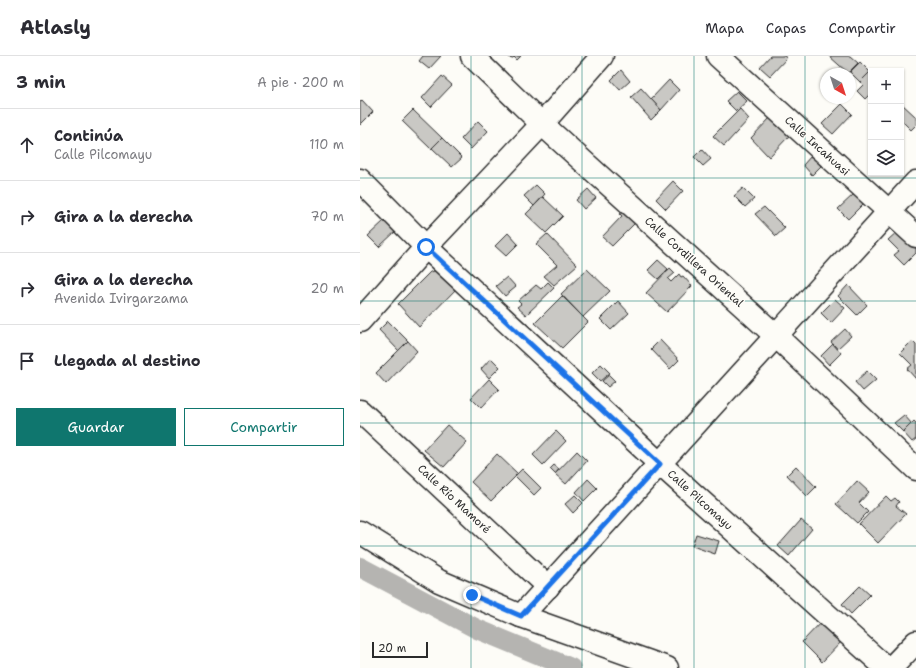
<!DOCTYPE html>
<html lang="es">
<meta charset="utf-8">
<style>
body{margin:0;font-family:"Shantell Sans",sans-serif;background:#f2f2f3;color:#2b2b33}
.controls{position:absolute;right:12px;top:12px;display:grid;overflow:hidden;border-radius:0px;box-shadow:0 1px 3px #0004}
.controls button{width:36px;height:36px;display:grid;place-items:center;padding:0;border:0;border-bottom:1px solid #e1e1e2;background:#fff;color:#2b2b33;font:20px sans-serif}
.compass{position:absolute;left:460px;top:12px;width:36px;height:36px;border-radius:50%;background:#fff;box-shadow:0 1px 3px #0004;rotate:141deg}
.scale{position:absolute;left:12px;bottom:10px;width:56px;box-sizing:border-box;padding-left:4px;border:2px solid #2b2b2b;border-top:0;font-size:11px;line-height:14px;white-space:nowrap;color:#2b2b2b;-webkit-text-stroke:3px #fdfcf7;paint-order:stroke}
.stop{position:absolute;width:12px;height:12px;margin:-9px;border:3px solid #1a73e8;border-radius:50%;background:#fff}
.stop.end{background:#1a73e8;border-color:#fff;box-shadow:0 1px 4px #0008}
.list{margin:0;padding:0;list-style:none}
h2{display:flex;justify-content:space-between;align-items:center;height:52px;margin:0;padding:0 16px;font-size:17px}
h2 small{font-size:13px;font-weight:400;color:#7c7c81}
.list li{display:grid;grid-template-columns:26px 1fr auto;gap:12px;align-items:center;box-sizing:border-box;height:72px;padding:0 16px;border-top:1px solid #e1e1e2}
.list b{display:block;font-size:15px;white-space:nowrap}
.list p{margin:0;font-size:13px;white-space:nowrap;color:#7c7c81}
.list em{font-size:13px;font-style:normal;color:#7c7c81}
.actions{display:flex;gap:8px;padding:12px 16px}
.actions a{flex:1;padding:9px 0;border:1px solid #0f766e;border-radius:0px;text-align:center;font-size:14px;color:#0f766e}
.actions .main{background:#0f766e;color:#fff}
.icon{flex:none;width:22px;height:22px;fill:none;stroke:currentColor;stroke-width:2;stroke-linecap:round;stroke-linejoin:round}
.map{position:relative;flex:none;width:556px;height:612px;overflow:hidden}
header{display:flex;align-items:center;gap:24px;box-sizing:border-box;height:56px;padding:0 20px;background:#fff;border-bottom:1px solid #e1e1e2}
header strong{font-size:19px}
nav{display:flex;gap:22px;margin-inline-start:auto;font-size:14px}
main{display:flex}
aside{flex:1;background:#fff}
.map>svg:first-child{display:block}
</style>
<header>
<strong>Atlasly</strong>
<nav><a>Mapa</a><a>Capas</a><a>Compartir</a></nav>
</header>
<main>
<aside>
<h2>3 min<small>A pie · 200 m</small></h2>
<ul class="list">
<li><svg class="icon" aria-label="ahead" viewBox="0 0 24 24"><path d="M12 20V5M6 11l6-6 6 6"/></svg><div><b>Continúa</b><p>Calle Pilcomayu</p></div><em>110 m</em></li>
<li><svg class="icon" aria-label="right" viewBox="0 0 24 24"><path d="M7 20v-9h11M14 6l5 5-5 5"/></svg><div><b>Gira a la derecha</b></div><em>70 m</em></li>
<li><svg class="icon" aria-label="right" viewBox="0 0 24 24"><path d="M7 20v-9h11M14 6l5 5-5 5"/></svg><div><b>Gira a la derecha</b><p>Avenida Ivirgarzama</p></div><em>20 m</em></li>
<li><svg class="icon" aria-label="arrive" viewBox="0 0 24 24"><path d="M6 21V4h12l-3 4 3 4H6"/></svg><div><b>Llegada al destino</b></div></li>
</ul>
<div class="actions"><a class="main">Guardar</a><a>Compartir</a></div>
</aside>
<div class="map">
<svg width="556" height="612" viewBox="0 0 556 612">
<rect width="100%" height="100%" fill="#fdfcf7"/>
<filter id="ink" filterUnits="userSpaceOnUse"><feTurbulence type="fractalNoise" baseFrequency=".025" numOctaves="2"/><feDisplacementMap in="SourceGraphic" scale="8" xChannelSelector="R" yChannelSelector="G"/><feConvolveMatrix kernelMatrix="1 2 1 2 8 2 1 2 1" color-interpolation-filters="sRGB"/></filter>
<g filter="url(#ink)">
<g fill="none" stroke-linecap="round" stroke-linejoin="round">
<!-- canal -->
<path stroke="#b5b4b1" stroke-width="20" d="M 0,511 L 117,573 L 211,612"/>
</g>
<!-- building -->
<g fill="#c9c8c4" stroke="#2b2b2b">
<path d="M 63,0 L 81,0 L 69,13 L 59,5 Z"/>
<path d="M 148,0 L 161,0 L 157,4 L 154,1 L 151,3 Z"/>
<path d="M 410,0 L 424,0 L 427,2 L 410,20 L 400,11 Z"/>
<path d="M 469,0 L 490,0 L 498,7 L 488,17 Z"/>
<path d="M 500,6 L 510,16 L 500,26 L 490,16 Z"/>
<path d="M 261,14 L 270,25 L 260,34 L 251,24 Z"/>
<path d="M 510,16 L 511,17 L 511,37 L 505,43 L 497,35 L 503,29 L 500,26 Z"/>
<path d="M 82,20 L 92,29 L 71,51 L 62,42 Z"/>
<path d="M 309,24 L 319,34 L 301,54 L 291,43 Z"/>
<path d="M 281,32 L 301,54 L 291,64 L 271,41 Z"/>
<path d="M 377,35 L 387,45 L 376,55 L 366,45 Z"/>
<path d="M 2,44 L 13,56 L 0,69 L 0,46 Z"/>
<path d="M 541,47 L 556,61 L 556,69 L 551,74 L 541,64 Z"/>
<path d="M 482,48 L 492,58 L 473,78 L 462,68 Z"/>
<path d="M 380,53 L 389,63 L 364,90 L 353,80 Z"/>
<path d="M 53,54 L 82,82 L 71,93 L 42,65 Z"/>
<path d="M 411,61 L 430,79 L 409,101 L 391,82 Z"/>
<path d="M 118,65 L 128,75 L 111,93 L 101,83 Z"/>
<path d="M 82,82 L 102,102 L 92,111 L 72,92 Z"/>
<path d="M 342,93 L 351,103 L 343,110 L 334,101 Z"/>
<path d="M 451,100 L 461,110 L 452,119 L 443,109 Z"/>
<path d="M 313,125 L 323,135 L 306,153 L 296,143 Z"/>
<path d="M 176,129 L 185,138 L 174,150 L 164,140 Z"/>
<path d="M 383,132 L 394,143 L 385,151 L 374,140 Z"/>
<path d="M 228,133 L 236,142 L 224,153 L 216,144 Z"/>
<path d="M 494,138 L 503,148 L 488,163 L 478,153 Z"/>
<path d="M 183,141 L 203,160 L 186,177 L 166,158 Z"/>
<path d="M 404,151 L 425,172 L 416,180 L 395,158 Z"/>
<path d="M 265,154 L 277,165 L 252,190 L 242,181 L 262,160 L 260,158 Z"/>
<path d="M 25,164 L 36,175 L 19,191 L 8,180 Z"/>
<path d="M 538,175 L 556,192 L 556,197 L 544,209 L 534,199 L 539,195 L 528,184 Z"/>
<path d="M 148,177 L 158,188 L 146,200 L 135,190 Z"/>
<path d="M 187,178 L 217,209 L 194,229 L 184,220 L 197,209 L 176,188 Z"/>
<path d="M 298,204 L 308,213 L 298,223 L 288,214 Z"/>
<path d="M 310,212 L 315,217 L 308,223 L 311,226 L 319,218 L 321,221 L 323,220 L 332,230 L 307,256 L 286,237 Z"/>
<path d="M 227,213 L 250,235 L 223,261 L 201,238 Z"/>
<path d="M 78,214 L 99,230 L 59,271 L 38,248 L 70,216 Z"/>
<path d="M 147,221 L 156,231 L 145,240 L 136,230 Z"/>
<path d="M 188,226 L 194,232 L 166,259 L 157,251 L 161,248 L 158,245 L 176,229 L 181,233 Z"/>
<path d="M 488,229 L 507,249 L 497,259 L 478,240 Z"/>
<path d="M 202,240 L 228,266 L 202,292 L 175,267 Z"/>
<path d="M 475,243 L 485,252 L 471,267 L 461,257 Z"/>
<path d="M 258,245 L 269,257 L 251,274 L 240,263 Z"/>
<path d="M 28,265 L 48,285 L 39,295 L 19,274 Z"/>
<path d="M 485,273 L 491,280 L 477,293 L 471,286 Z"/>
<path d="M 300,284 L 319,304 L 310,313 L 291,293 Z"/>
<path d="M 48,285 L 57,295 L 26,328 L 16,317 Z"/>
<path d="M 552,285 L 556,289 L 556,323 L 547,313 L 552,309 L 540,297 Z"/>
<path d="M 473,288 L 481,297 L 469,309 L 461,300 Z"/>
<path d="M 131,302 L 140,311 L 129,322 L 121,313 Z"/>
<path d="M 241,308 L 250,317 L 240,325 L 232,317 Z"/>
<path d="M 507,315 L 516,324 L 503,335 L 495,326 Z"/>
<path d="M 249,319 L 255,325 L 248,331 L 242,325 Z"/>
<path d="M 129,323 L 139,333 L 121,352 L 111,342 Z"/>
<path d="M 544,359 L 552,368 L 543,376 L 534,367 Z"/>
<path d="M 554,365 L 556,367 L 556,383 L 552,386 L 543,376 Z"/>
<path d="M 87,369 L 107,386 L 84,411 L 64,394 Z"/>
<path d="M 196,375 L 206,385 L 183,409 L 173,399 Z"/>
<path d="M 217,395 L 227,405 L 206,428 L 195,418 Z"/>
<path d="M 137,398 L 158,418 L 131,445 L 111,426 Z"/>
<path d="M 194,409 L 199,413 L 195,418 L 190,413 Z"/>
<path d="M 436,410 L 456,431 L 447,440 L 427,419 Z"/>
<path d="M 162,413 L 181,432 L 174,439 L 155,420 Z"/>
<path d="M 228,423 L 237,432 L 224,445 L 216,436 Z"/>
<path d="M 497,425 L 509,436 L 499,447 L 508,456 L 497,467 L 476,448 Z"/>
<path d="M 215,439 L 223,447 L 213,457 L 205,448 Z"/>
<path d="M 526,440 L 531,445 L 535,442 L 539,446 L 536,450 L 546,458 L 518,487 L 499,468 Z"/>
<path d="M 441,464 L 452,473 L 429,500 L 418,490 Z"/>
<path d="M 336,478 L 359,485 L 355,498 L 332,490 Z"/>
<path d="M 500,530 L 510,539 L 491,558 L 482,548 Z"/>
<path d="M 463,564 L 483,584 L 462,606 L 442,586 Z"/>
</g>
<g fill="none" stroke-linecap="round" stroke-linejoin="round">
<defs>
<g id="minor">
<path d="M 112,0 L 182,68 L 416,280 L 556,413"/>
<path d="M 358,0 L 556,180"/>
<path d="M 0,124 L 66,191 L 300,408 L 526,612"/>
<path d="M 0,265 L 66,191 L 182,68 L 242,0"/>
<path d="M 0,355 L 188,531"/>
<path d="M 0,476 L 79,525 L 161,560 L 307,612"/>
<path d="M 161,560 L 556,126"/>
<path d="M 531,612 L 556,586"/>
</g>
</defs>
<!-- minor casing -->
<use href="#minor" stroke="#2b2b2b" stroke-width="25"/>
<!-- minor -->
<use href="#minor" stroke="#fdfcf7" stroke-width="22"/>
</g>
</g>
<g fill="none" stroke-linecap="round" stroke-linejoin="round" filter="url(#ink)">
<!-- route -->
<path stroke="#1a73e8" stroke-width="5" d="M 66,191 L 300,408 L 161,560 L 112,539"/>
</g>
<!-- grid -->
<path fill="none" stroke="#0f766e" stroke-width="1" stroke-opacity="0.55" d="M 111,0 L 111,612M 222,0 L 222,612M 334,0 L 334,612M 445,0 L 445,612M 0,122 L 556,122M 0,245 L 556,245M 0,367 L 556,367M 0,490 L 556,490"/>
<g text-anchor="middle" dominant-baseline="central" stroke-width="3" stroke-linejoin="round" paint-order="stroke">
<!-- street labels -->
<g font-size="11" fill="#2b2b2b" stroke="#fdfcf7">
<text transform="translate(457 90) rotate(42)">Calle Incahuasi</text>
<text transform="translate(334 206) rotate(42)">Calle Cordillera Oriental</text>
<text transform="translate(94 443) rotate(43)">Calle Río Mamoré</text>
<text transform="translate(340 444) rotate(42)">Calle Pilcomayu</text>
</g>
</g>
</svg>
<div class="controls">
<button>+</button>
<button>−</button>
<button><svg class="icon" aria-label="layers" viewBox="0 0 24 24"><path d="M12 4l9 5-9 5-9-5zM3 14l9 5 9-5"/></svg></button>
</div>
<svg class="compass" viewBox="-18 -18 36 36"><path d="M0-13l5 13h-10z" fill="#e53935"/><path d="M0 13l5-13h-10z" fill="#7c7c81"/></svg>
<div class="scale">20 m</div>
<div class="stop" style="left:66px;top:191px"></div>
<div class="stop end" style="left:112px;top:539px"></div>
</div>
</main>
